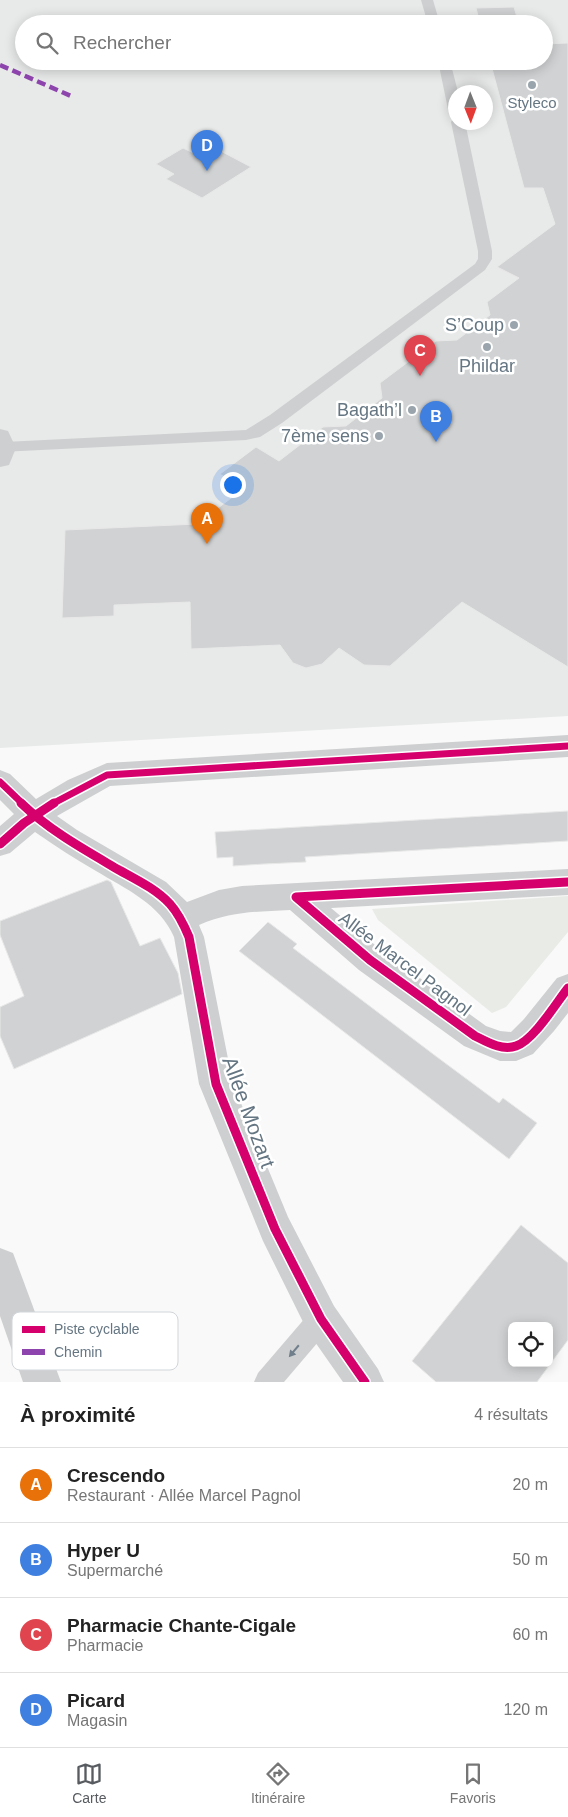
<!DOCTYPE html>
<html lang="fr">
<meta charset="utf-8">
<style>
body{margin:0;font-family:Helvetica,sans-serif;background:#f2f2f2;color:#222}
.controls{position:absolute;right:15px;bottom:15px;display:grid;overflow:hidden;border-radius:8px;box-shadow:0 2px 12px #0003}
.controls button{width:45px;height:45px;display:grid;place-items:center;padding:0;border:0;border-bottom:1px solid #e0e0e0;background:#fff;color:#222;font:25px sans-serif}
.compass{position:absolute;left:448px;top:85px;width:45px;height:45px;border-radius:50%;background:#fff;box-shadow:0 2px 12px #0003;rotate:179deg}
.you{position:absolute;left:232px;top:484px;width:18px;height:18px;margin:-12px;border:4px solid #fff;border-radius:50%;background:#1a73e8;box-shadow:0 0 0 8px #1a73e833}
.badge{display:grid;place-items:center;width:32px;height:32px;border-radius:50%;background:#585c60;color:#fff;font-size:16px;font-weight:700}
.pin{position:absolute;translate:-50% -41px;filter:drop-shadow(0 1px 2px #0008)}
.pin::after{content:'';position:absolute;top:26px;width:18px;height:15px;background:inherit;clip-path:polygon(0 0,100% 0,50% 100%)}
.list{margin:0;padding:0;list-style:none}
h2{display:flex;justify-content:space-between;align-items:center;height:65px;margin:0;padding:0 20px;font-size:21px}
h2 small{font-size:16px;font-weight:400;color:#767676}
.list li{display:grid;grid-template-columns:32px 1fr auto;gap:15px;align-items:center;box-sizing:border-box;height:75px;padding:0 20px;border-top:1px solid #e0e0e0}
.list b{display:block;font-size:19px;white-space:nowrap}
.list p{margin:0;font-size:16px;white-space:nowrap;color:#767676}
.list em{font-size:16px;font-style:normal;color:#767676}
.icon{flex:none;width:28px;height:28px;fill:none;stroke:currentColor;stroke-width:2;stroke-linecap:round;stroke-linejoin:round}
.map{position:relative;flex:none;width:568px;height:1382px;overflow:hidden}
.search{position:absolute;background:#fff;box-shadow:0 2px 12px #0003;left:15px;right:15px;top:15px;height:55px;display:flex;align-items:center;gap:12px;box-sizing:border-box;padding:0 18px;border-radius:28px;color:#767676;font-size:19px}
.sheet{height:365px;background:#fff}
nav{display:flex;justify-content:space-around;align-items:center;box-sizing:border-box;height:70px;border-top:1px solid #e0e0e0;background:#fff;font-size:14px;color:#767676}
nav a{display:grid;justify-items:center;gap:2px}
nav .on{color:#585c60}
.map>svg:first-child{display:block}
</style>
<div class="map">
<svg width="568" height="1382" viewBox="0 0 568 1382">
<rect width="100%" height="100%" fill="#f9f9f9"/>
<!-- built -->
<path fill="#e8e9e9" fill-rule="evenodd" d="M 0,0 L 568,0 L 568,716 L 0,748 ZM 24,24 L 544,24 L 544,61 L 24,61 ZM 456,92 L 486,92 L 486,122 L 456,122 Z"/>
<!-- green -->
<path fill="#e8ebe6" d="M 568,896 L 568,932 L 506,1007 L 492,1013 L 378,920 L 372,909 Z"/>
<!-- building -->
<g fill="#d0d2d3" stroke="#e8e8e8" fill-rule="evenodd">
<path d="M 514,7 L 519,24 L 480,24 L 476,8 Z"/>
<path d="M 568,43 L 568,667 L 462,602 L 390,666 L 364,665 L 339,648 L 322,664 L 306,668 L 293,663 L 280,645 L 191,649 L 190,602 L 114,605 L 114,616 L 62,618 L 65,530 L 197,524 L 243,489 L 220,474 L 256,447 L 279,461 L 323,427 L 346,426 L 382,398 L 380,383 L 436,341 L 457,340 L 490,315 L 487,302 L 519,278 L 497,267 L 555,224 L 543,188 L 524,188 L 490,61 L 544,61 L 544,44 Z"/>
<path d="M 183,148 L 202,157 L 215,148 L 251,167 L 202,198 L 166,179 L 174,174 L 156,164 Z"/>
<path d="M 568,811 L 568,841 L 305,857 L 306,862 L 264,864 L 233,866 L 233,857 L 217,858 L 215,832 Z"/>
<path d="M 107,880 L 111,882 L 140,946 L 160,938 L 178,973 L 182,994 L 14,1069 L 0,1036 L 0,1007 L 24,996 L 0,935 L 0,921 Z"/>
<path d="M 268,922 L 297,944 L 293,948 L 437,1057 L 499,1103 L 503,1098 L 537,1123 L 509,1159 L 239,951 Z"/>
<path d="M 521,1225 L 568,1263 L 568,1340 L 537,1382 L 436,1382 L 412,1361 ZM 512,1326 L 549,1326 L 549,1363 L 512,1363 Z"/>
</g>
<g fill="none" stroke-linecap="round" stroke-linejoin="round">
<!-- lane -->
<g fill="#cecfd0" fill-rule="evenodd">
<path d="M 421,0 L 433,0 L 440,24 L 428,24 Z"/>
<path d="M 438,61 L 450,61 L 458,92 L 456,92 L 456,118 L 449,114 Z"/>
<path d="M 453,119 L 456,119 L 456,122 L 465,122 L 492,251 L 492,259 L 485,270 L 282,423 L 260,437 L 246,440 L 0,452 L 0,444 L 4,442 L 246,430 L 270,415 L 475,264 L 478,259 L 478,251 L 451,122 Z"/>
<path d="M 321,1307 L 330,1310 L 333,1319 L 330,1328 L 284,1382 L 254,1382 L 258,1373 L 312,1310 Z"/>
</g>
<!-- street -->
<g fill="#cecfd0" fill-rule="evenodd">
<path d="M 0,429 L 8,431 L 16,448 L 9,465 L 0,467 Z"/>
<path d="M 568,735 L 568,757 L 110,786 L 57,816 L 77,830 L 166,882 L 187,902 L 219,890 L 242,886 L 568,869 L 568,895 L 331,908 L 381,950 L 486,1026 L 500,1031 L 511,1032 L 524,1019 L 557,978 L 568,974 L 568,1013 L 554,1031 L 533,1054 L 516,1061 L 500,1061 L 464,1046 L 359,970 L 290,910 C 255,912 232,911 199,925 L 204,937 L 233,1084 L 288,1217 L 334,1306 L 378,1369 L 384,1382 L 343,1382 L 308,1332 L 263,1241 L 199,1084 L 174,937 C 160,904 126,889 96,871 C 75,859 55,846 35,832 L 10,853 L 0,856 L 0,826 L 14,814 L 0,800 L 0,770 L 10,774 L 36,799 L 68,780 L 107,763 Z"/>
<path d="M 0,1248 L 13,1253 L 61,1382 L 23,1382 L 0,1316 Z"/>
</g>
<!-- quiet -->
<path stroke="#8e44ad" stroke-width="4.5" stroke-dasharray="9 4.5" stroke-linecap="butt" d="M 0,65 L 71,96"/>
<defs>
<g id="cycleway-far1">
<path d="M 0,782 L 23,804"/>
<path d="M 52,804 L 107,775 L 568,746"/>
</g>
<g id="cycleway">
<path d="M 21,803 C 50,831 85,850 119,870 C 137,880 156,889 170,904 C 179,914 184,925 189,937 L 216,1084 L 275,1229 L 321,1319 L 365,1382"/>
<path d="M 0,844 L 24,823 L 54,803"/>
<path d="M 568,882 L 296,897 L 370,960 L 475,1036 C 487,1042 502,1051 516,1046 C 534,1040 556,1003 568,988"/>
</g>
</defs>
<!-- cycleway-far1 casing -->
<use href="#cycleway-far1" stroke="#fff" stroke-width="10"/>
<!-- cycleway casing -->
<use href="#cycleway" stroke="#fff" stroke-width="12"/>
<!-- cycleway-far1 -->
<use href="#cycleway-far1" stroke="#d6006c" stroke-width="7"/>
<!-- cycleway -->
<use href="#cycleway" stroke="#d6006c" stroke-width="9"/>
</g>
<!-- one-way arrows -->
<defs><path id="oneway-solid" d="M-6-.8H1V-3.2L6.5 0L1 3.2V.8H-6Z" transform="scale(1.25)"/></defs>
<use fill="#707f8b" href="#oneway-solid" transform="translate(294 1351) rotate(130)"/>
<!-- markers -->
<g fill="#99a4ac" stroke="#fff" stroke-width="2">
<circle cx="532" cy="85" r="5"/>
<circle cx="514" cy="325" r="5"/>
<circle cx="487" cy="347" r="5"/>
<circle cx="412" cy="410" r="5"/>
<circle cx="379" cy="436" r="5"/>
</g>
<g text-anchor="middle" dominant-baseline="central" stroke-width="5" stroke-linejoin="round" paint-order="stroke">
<!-- far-poi labels -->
<g font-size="15" fill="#657683" stroke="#fff">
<text x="532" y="102">Styleco</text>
</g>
<!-- poi labels -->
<g font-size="18" fill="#657683" stroke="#fff" text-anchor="end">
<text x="504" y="325">S’Coup</text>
<text x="487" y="366" text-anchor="middle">Phildar</text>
<text x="402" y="410">Bagath’l</text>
<text x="369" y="436">7ème sens</text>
</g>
<!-- street labels -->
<g font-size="18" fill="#657683" stroke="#fff">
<text transform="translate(405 964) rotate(37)">Allée Marcel Pagnol</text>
</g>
<!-- near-street labels -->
<g font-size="21" fill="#657683" stroke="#fff">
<text transform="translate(249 1112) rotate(70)">Allée Mozart</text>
</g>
</g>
<!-- legend -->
<rect x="12" y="1312" width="166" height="58" rx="8" fill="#fff" stroke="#d1d6da" stroke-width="1"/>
<rect x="22" y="1326" width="23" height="7" fill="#d6006c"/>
<rect x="22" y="1349" width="23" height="6" fill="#8e44ad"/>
<g font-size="14" fill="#657683">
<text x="54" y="1334">Piste cyclable</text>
<text x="54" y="1357">Chemin</text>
</g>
</svg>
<div class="controls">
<button><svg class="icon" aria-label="locate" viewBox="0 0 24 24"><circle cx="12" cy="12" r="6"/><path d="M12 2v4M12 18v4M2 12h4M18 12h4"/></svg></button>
</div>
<svg class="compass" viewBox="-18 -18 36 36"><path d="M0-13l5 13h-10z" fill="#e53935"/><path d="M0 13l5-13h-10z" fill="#767676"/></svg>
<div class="you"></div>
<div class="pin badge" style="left:207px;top:544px;background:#e8710a">A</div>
<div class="pin badge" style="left:436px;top:442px;background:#3f7fe0">B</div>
<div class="pin badge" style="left:420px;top:376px;background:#e0444e">C</div>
<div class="pin badge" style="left:207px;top:171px;background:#3f7fe0">D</div>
<div class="search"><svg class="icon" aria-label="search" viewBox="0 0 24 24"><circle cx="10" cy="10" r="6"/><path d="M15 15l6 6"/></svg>Rechercher</div>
</div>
<section class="sheet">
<h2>À proximité<small>4 résultats</small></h2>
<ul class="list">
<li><span class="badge" style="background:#e8710a">A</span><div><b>Crescendo</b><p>Restaurant · Allée Marcel Pagnol</p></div><em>20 m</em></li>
<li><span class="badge" style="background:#3f7fe0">B</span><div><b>Hyper U</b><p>Supermarché</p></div><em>50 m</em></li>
<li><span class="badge" style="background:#e0444e">C</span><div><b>Pharmacie Chante-Cigale</b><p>Pharmacie</p></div><em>60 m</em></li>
<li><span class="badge" style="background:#3f7fe0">D</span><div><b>Picard</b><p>Magasin</p></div><em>120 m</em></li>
</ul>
</section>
<nav>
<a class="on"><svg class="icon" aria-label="map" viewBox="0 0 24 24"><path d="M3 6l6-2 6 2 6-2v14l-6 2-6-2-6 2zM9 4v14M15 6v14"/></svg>Carte</a>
<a><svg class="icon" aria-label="directions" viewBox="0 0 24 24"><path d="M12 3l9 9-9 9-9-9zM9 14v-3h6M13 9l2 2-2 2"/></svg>Itinéraire</a>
<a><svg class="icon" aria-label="saved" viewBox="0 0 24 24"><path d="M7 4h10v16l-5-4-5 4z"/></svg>Favoris</a>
</nav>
